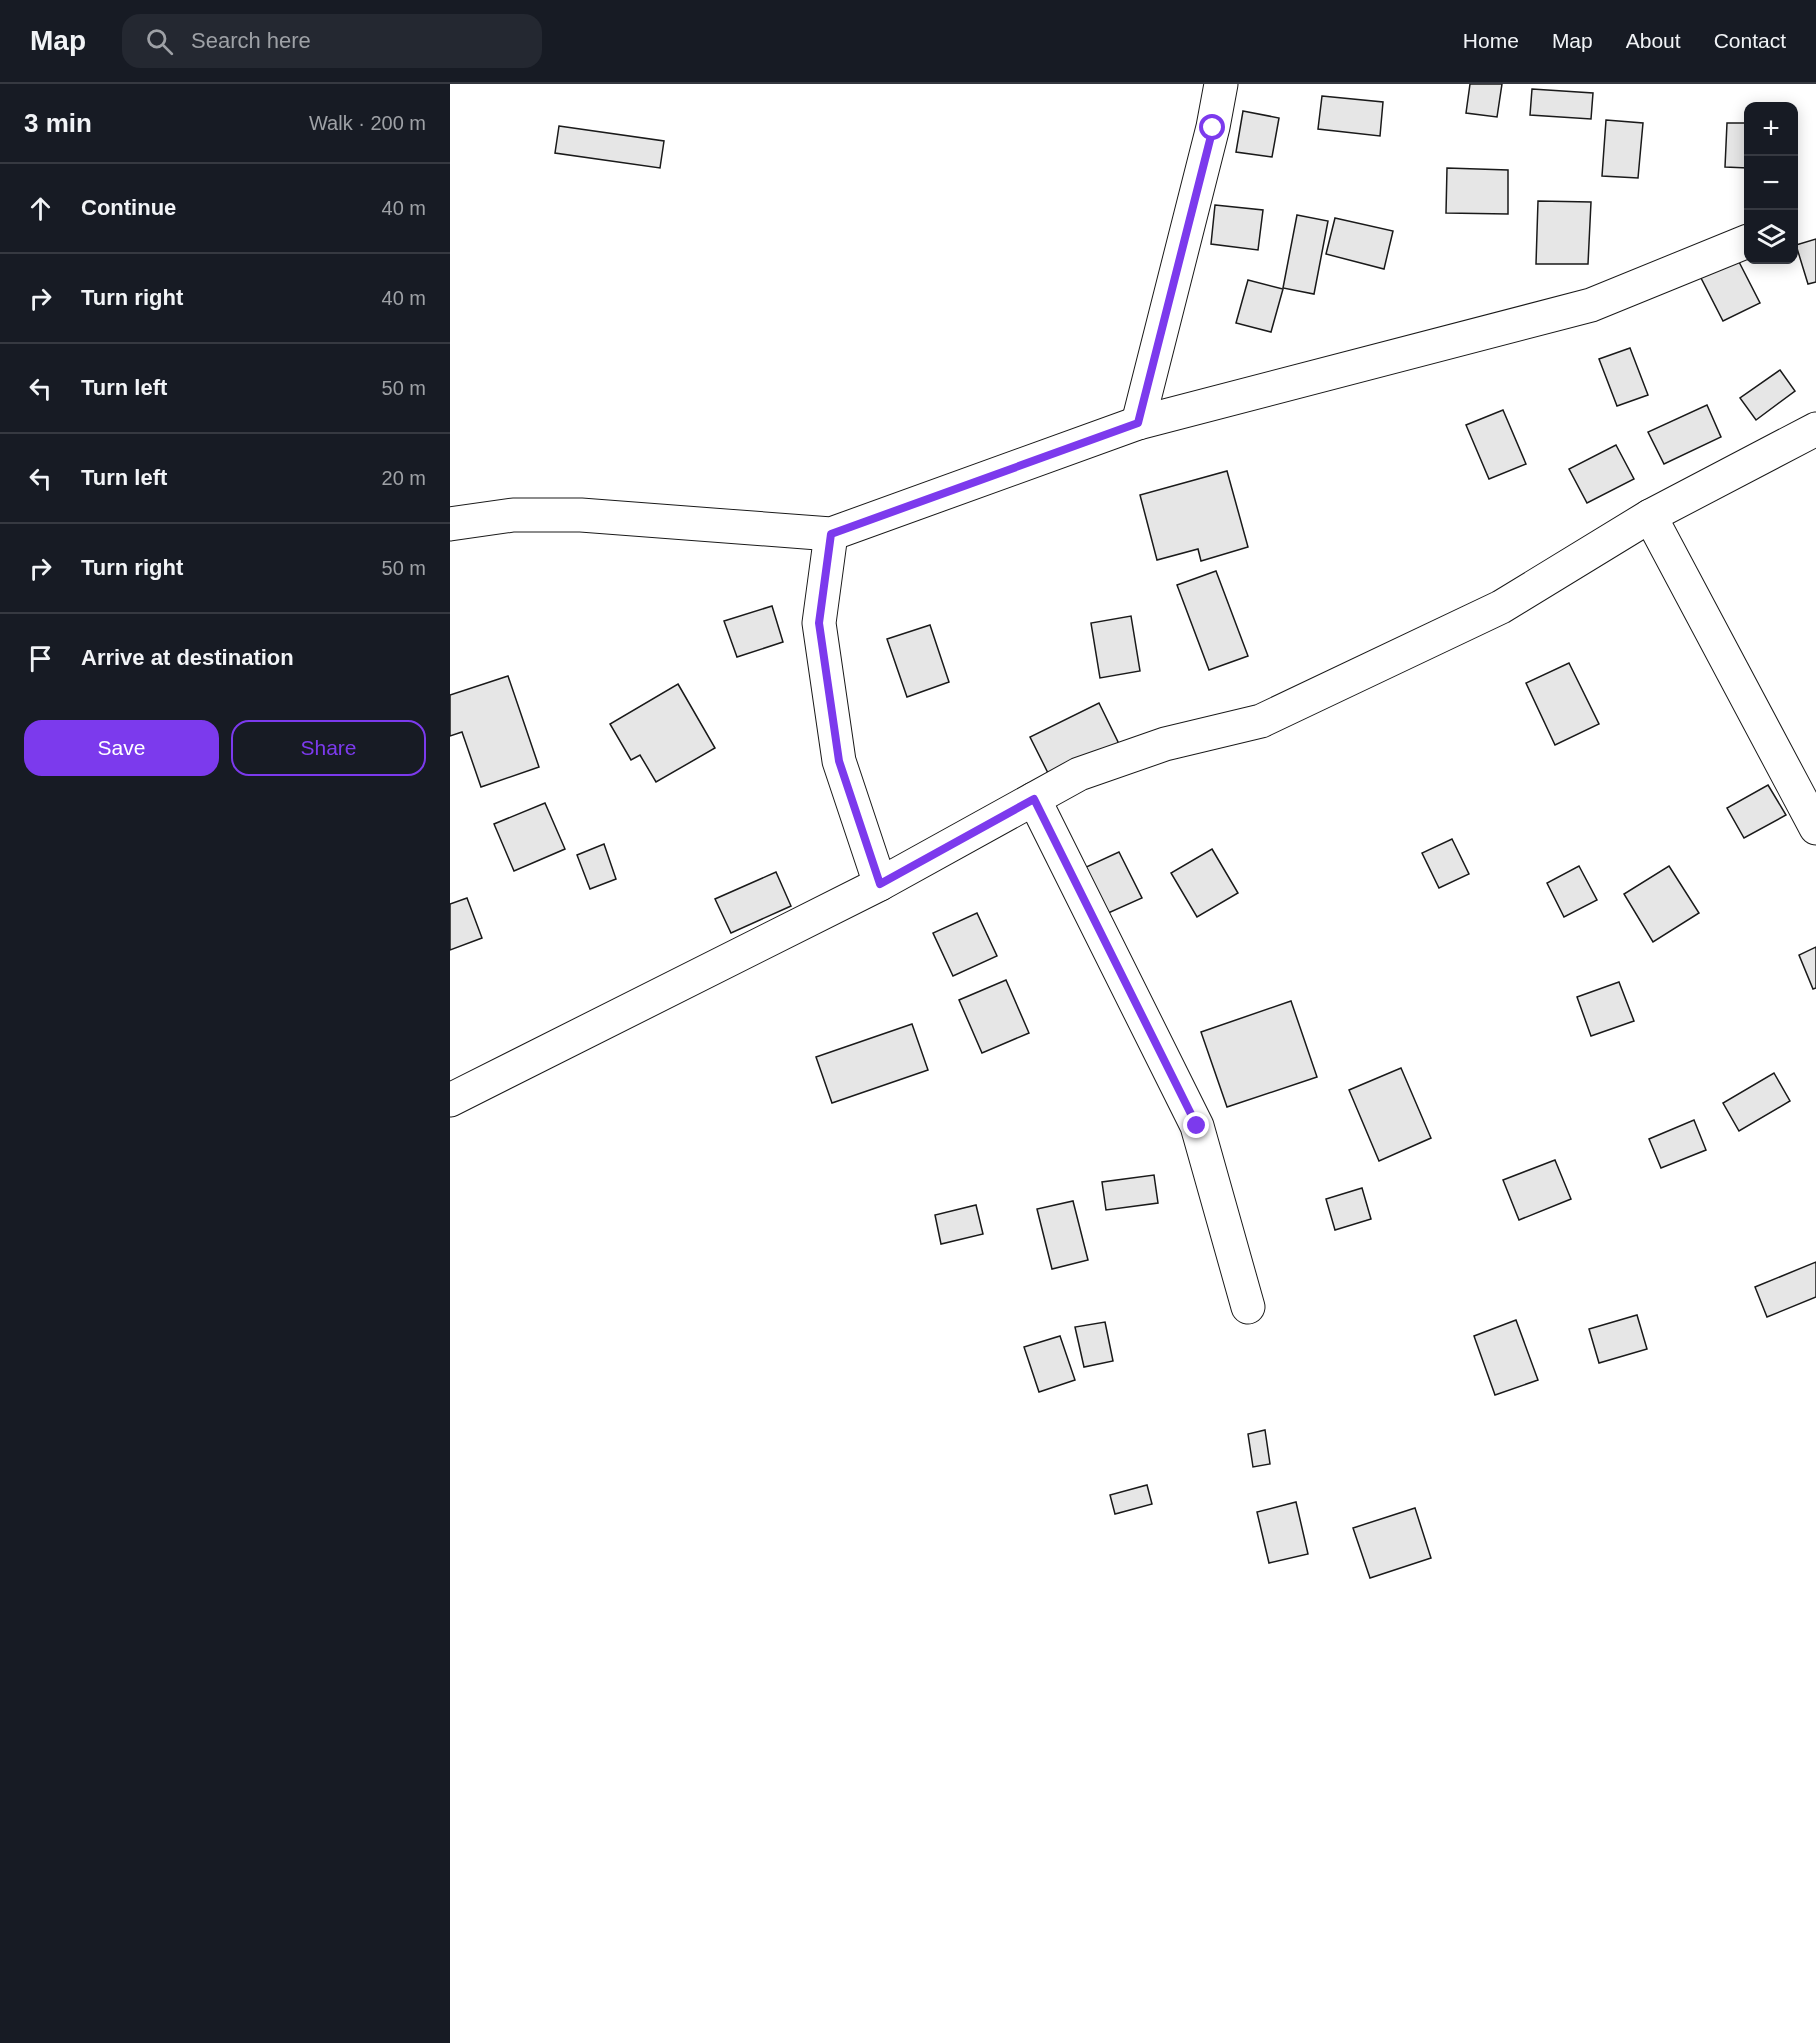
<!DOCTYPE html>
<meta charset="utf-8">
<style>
body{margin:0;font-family:Arial,sans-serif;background:#242831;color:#f1f3f6}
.controls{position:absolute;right:18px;top:18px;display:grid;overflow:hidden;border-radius:12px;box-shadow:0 3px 15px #0003}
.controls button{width:54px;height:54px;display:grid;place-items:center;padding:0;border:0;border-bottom:2px solid #363941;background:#171b24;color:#f1f3f6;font:30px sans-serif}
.stop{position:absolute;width:18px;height:18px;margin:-14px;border:4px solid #7c3aed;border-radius:50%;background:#fff}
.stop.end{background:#7c3aed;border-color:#fff;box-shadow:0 2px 6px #0008}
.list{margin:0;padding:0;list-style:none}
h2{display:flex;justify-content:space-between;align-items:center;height:78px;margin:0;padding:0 24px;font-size:26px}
h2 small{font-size:20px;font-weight:400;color:#9ea1a6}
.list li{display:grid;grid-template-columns:39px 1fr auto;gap:18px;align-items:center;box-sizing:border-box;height:90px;padding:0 24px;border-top:2px solid #363941}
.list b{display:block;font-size:22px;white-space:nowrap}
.list em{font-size:20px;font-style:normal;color:#9ea1a6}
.actions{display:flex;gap:12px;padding:18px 24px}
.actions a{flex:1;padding:14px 0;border:2px solid #7c3aed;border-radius:18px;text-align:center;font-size:21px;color:#7c3aed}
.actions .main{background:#7c3aed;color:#fff}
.icon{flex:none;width:33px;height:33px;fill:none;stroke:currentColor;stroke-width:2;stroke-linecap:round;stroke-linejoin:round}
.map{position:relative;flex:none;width:1366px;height:1959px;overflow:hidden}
header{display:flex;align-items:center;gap:36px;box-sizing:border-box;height:84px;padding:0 30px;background:#171b24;border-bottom:2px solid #363941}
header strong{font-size:28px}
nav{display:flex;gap:33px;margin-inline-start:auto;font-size:21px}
.search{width:420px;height:54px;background:#242831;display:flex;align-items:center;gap:15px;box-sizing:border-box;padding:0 21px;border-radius:18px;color:#9ea1a6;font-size:22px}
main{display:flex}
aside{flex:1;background:#171b24}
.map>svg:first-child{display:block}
</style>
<header>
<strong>Map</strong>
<div class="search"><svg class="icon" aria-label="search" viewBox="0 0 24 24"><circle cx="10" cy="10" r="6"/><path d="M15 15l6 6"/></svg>Search here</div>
<nav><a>Home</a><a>Map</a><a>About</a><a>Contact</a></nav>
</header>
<main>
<aside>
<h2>3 min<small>Walk · 200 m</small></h2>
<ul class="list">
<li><svg class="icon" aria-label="ahead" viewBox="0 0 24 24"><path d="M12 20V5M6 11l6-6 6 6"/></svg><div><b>Continue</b></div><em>40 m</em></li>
<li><svg class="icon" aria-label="right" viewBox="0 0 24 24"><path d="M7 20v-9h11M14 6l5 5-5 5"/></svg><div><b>Turn right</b></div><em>40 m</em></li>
<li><svg class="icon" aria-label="left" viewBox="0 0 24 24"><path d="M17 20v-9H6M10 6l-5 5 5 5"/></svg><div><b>Turn left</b></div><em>50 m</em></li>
<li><svg class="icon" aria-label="left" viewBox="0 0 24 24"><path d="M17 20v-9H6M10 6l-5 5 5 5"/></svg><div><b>Turn left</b></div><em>20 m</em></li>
<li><svg class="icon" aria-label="right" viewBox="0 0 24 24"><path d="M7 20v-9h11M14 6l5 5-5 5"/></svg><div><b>Turn right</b></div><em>50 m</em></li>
<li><svg class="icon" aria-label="arrive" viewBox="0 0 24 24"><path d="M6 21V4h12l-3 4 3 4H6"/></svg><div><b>Arrive at destination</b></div></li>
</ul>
<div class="actions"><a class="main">Save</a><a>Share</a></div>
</aside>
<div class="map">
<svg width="1366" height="1959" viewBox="0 0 1366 1959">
<rect width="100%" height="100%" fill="#fff"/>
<!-- building -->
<g fill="#e6e6e6" stroke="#1a1a1a" stroke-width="1.5">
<path d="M 1020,0 L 1052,0 L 1047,33 L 1016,29 Z"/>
<path d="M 1082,5 L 1143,9 L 1141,35 L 1080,31 Z"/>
<path d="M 872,12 L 933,18 L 930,52 L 868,45 Z"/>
<path d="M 793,27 L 829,34 L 822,73 L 786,68 Z"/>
<path d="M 1156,36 L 1193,39 L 1188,94 L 1152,92 Z"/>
<path d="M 1277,39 L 1298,39 L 1298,84 L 1275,83 Z"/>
<path d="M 109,42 L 214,57 L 210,84 L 105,69 Z"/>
<path d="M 997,84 L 1058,86 L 1058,130 L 996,129 Z"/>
<path d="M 1088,117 L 1141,118 L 1138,180 L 1086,180 Z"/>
<path d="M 765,121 L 813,126 L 808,166 L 761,160 Z"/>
<path d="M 847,131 L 878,137 L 864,210 L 833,204 Z"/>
<path d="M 885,134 L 943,147 L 934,185 L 876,170 Z"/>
<path d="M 1366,155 L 1366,198 L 1358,200 L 1346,161 Z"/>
<path d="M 1287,174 L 1310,219 L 1273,237 L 1250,192 Z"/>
<path d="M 798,196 L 833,205 L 821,248 L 786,239 Z"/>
<path d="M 1180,264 L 1198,311 L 1167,322 L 1149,275 Z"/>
<path d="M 1330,286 L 1345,307 L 1306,336 L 1290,314 Z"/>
<path d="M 1257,321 L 1271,353 L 1214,380 L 1198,348 Z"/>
<path d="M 1053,326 L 1076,380 L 1039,395 L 1016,341 Z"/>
<path d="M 1166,361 L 1184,395 L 1137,419 L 1119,385 Z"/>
<path d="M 777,387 L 798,463 L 751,477 L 748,465 L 707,476 L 690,411 Z"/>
<path d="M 766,487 L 798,572 L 759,586 L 727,501 Z"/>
<path d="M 322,522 L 333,558 L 287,573 L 274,537 Z"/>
<path d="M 681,532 L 690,587 L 650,594 L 641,539 Z"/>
<path d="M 480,541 L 499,598 L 457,613 L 437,555 Z"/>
<path d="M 1119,579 L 1149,640 L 1105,661 L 1076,599 Z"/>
<path d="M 58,592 L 89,683 L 31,703 L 12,648 L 0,652 L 0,611 Z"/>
<path d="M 228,600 L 265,664 L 206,698 L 190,671 L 181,676 L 160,640 Z"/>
<path d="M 649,619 L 669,660 L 600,693 L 580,653 Z"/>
<path d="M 1318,701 L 1336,731 L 1294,754 L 1277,724 Z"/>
<path d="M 95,719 L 115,765 L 64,787 L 44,740 Z"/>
<path d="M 1002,755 L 1019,790 L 989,804 L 972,769 Z"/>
<path d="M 154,760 L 166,795 L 140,805 L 127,771 Z"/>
<path d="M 762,765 L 788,809 L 747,833 L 721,789 Z"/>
<path d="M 669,768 L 692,814 L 656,830 L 634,784 Z"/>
<path d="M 1129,782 L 1147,816 L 1114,833 L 1097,799 Z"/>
<path d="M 1219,782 L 1249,829 L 1203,858 L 1174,810 Z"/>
<path d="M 326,788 L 341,822 L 281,849 L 265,815 Z"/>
<path d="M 17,814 L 32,854 L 0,866 L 0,820 Z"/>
<path d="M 527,829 L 547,872 L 503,892 L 483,849 Z"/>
<path d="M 1366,863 L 1366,904 L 1363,905 L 1349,871 Z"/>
<path d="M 556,896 L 579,949 L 532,969 L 509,916 Z"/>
<path d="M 1169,898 L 1184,937 L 1141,952 L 1127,913 Z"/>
<path d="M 841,917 L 867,993 L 777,1023 L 751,948 Z"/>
<path d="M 462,940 L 478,986 L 382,1019 L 366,973 Z"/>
<path d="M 951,984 L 981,1054 L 929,1077 L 899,1006 Z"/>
<path d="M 1324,989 L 1340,1017 L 1289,1047 L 1273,1019 Z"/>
<path d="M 1244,1036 L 1256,1066 L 1211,1084 L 1199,1055 Z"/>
<path d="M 1105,1076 L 1121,1115 L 1069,1136 L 1053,1096 Z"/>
<path d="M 704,1091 L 708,1119 L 656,1126 L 652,1098 Z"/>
<path d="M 912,1104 L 921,1135 L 885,1146 L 876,1115 Z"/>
<path d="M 623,1117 L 638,1176 L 602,1185 L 587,1125 Z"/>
<path d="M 526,1121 L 533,1150 L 491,1160 L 485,1131 Z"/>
<path d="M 1366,1178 L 1366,1213 L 1317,1233 L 1305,1203 Z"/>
<path d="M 1187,1231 L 1197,1265 L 1149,1279 L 1139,1245 Z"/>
<path d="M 1066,1236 L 1088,1296 L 1045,1311 L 1024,1252 Z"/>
<path d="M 655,1238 L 663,1277 L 634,1283 L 625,1243 Z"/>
<path d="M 610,1252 L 625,1296 L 589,1308 L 574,1263 Z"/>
<path d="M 815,1346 L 820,1380 L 803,1383 L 798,1350 Z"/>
<path d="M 697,1401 L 702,1420 L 665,1430 L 660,1411 Z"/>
<path d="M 846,1418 L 858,1470 L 819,1479 L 807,1428 Z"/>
<path d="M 965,1424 L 981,1474 L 920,1494 L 903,1444 Z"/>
</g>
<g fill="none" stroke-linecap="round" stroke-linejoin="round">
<defs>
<g id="street">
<path d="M 688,339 L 763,43 L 771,0"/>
<path d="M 1200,432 L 1366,744"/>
<path d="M 0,440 L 63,431 L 131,431 L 381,450 L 688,339 L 1141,221 L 1298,157"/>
<path d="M 381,450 L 369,539 L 389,677 L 430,800"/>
<path d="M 584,715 L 747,1042 L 798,1223"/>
<path d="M 0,1016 L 430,800 L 629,690 L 715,660 L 811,637 L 1051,523 L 1200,432 L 1366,345"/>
</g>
</defs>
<!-- street casing -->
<use href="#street" stroke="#1a1a1a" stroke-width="35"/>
<!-- street -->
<use href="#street" stroke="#fff" stroke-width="33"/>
</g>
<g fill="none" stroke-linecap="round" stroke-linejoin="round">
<!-- route -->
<path stroke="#7c3aed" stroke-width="8" d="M 747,1042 L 584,715 L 430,800 L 389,677 L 369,539 L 381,450 L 688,339 L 763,44"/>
</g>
</svg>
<div class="controls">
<button>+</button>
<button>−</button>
<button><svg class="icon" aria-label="layers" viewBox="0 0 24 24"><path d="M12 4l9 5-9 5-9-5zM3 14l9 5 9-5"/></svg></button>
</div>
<div class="stop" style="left:763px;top:44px"></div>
<div class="stop end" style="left:747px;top:1042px"></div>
</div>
</main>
